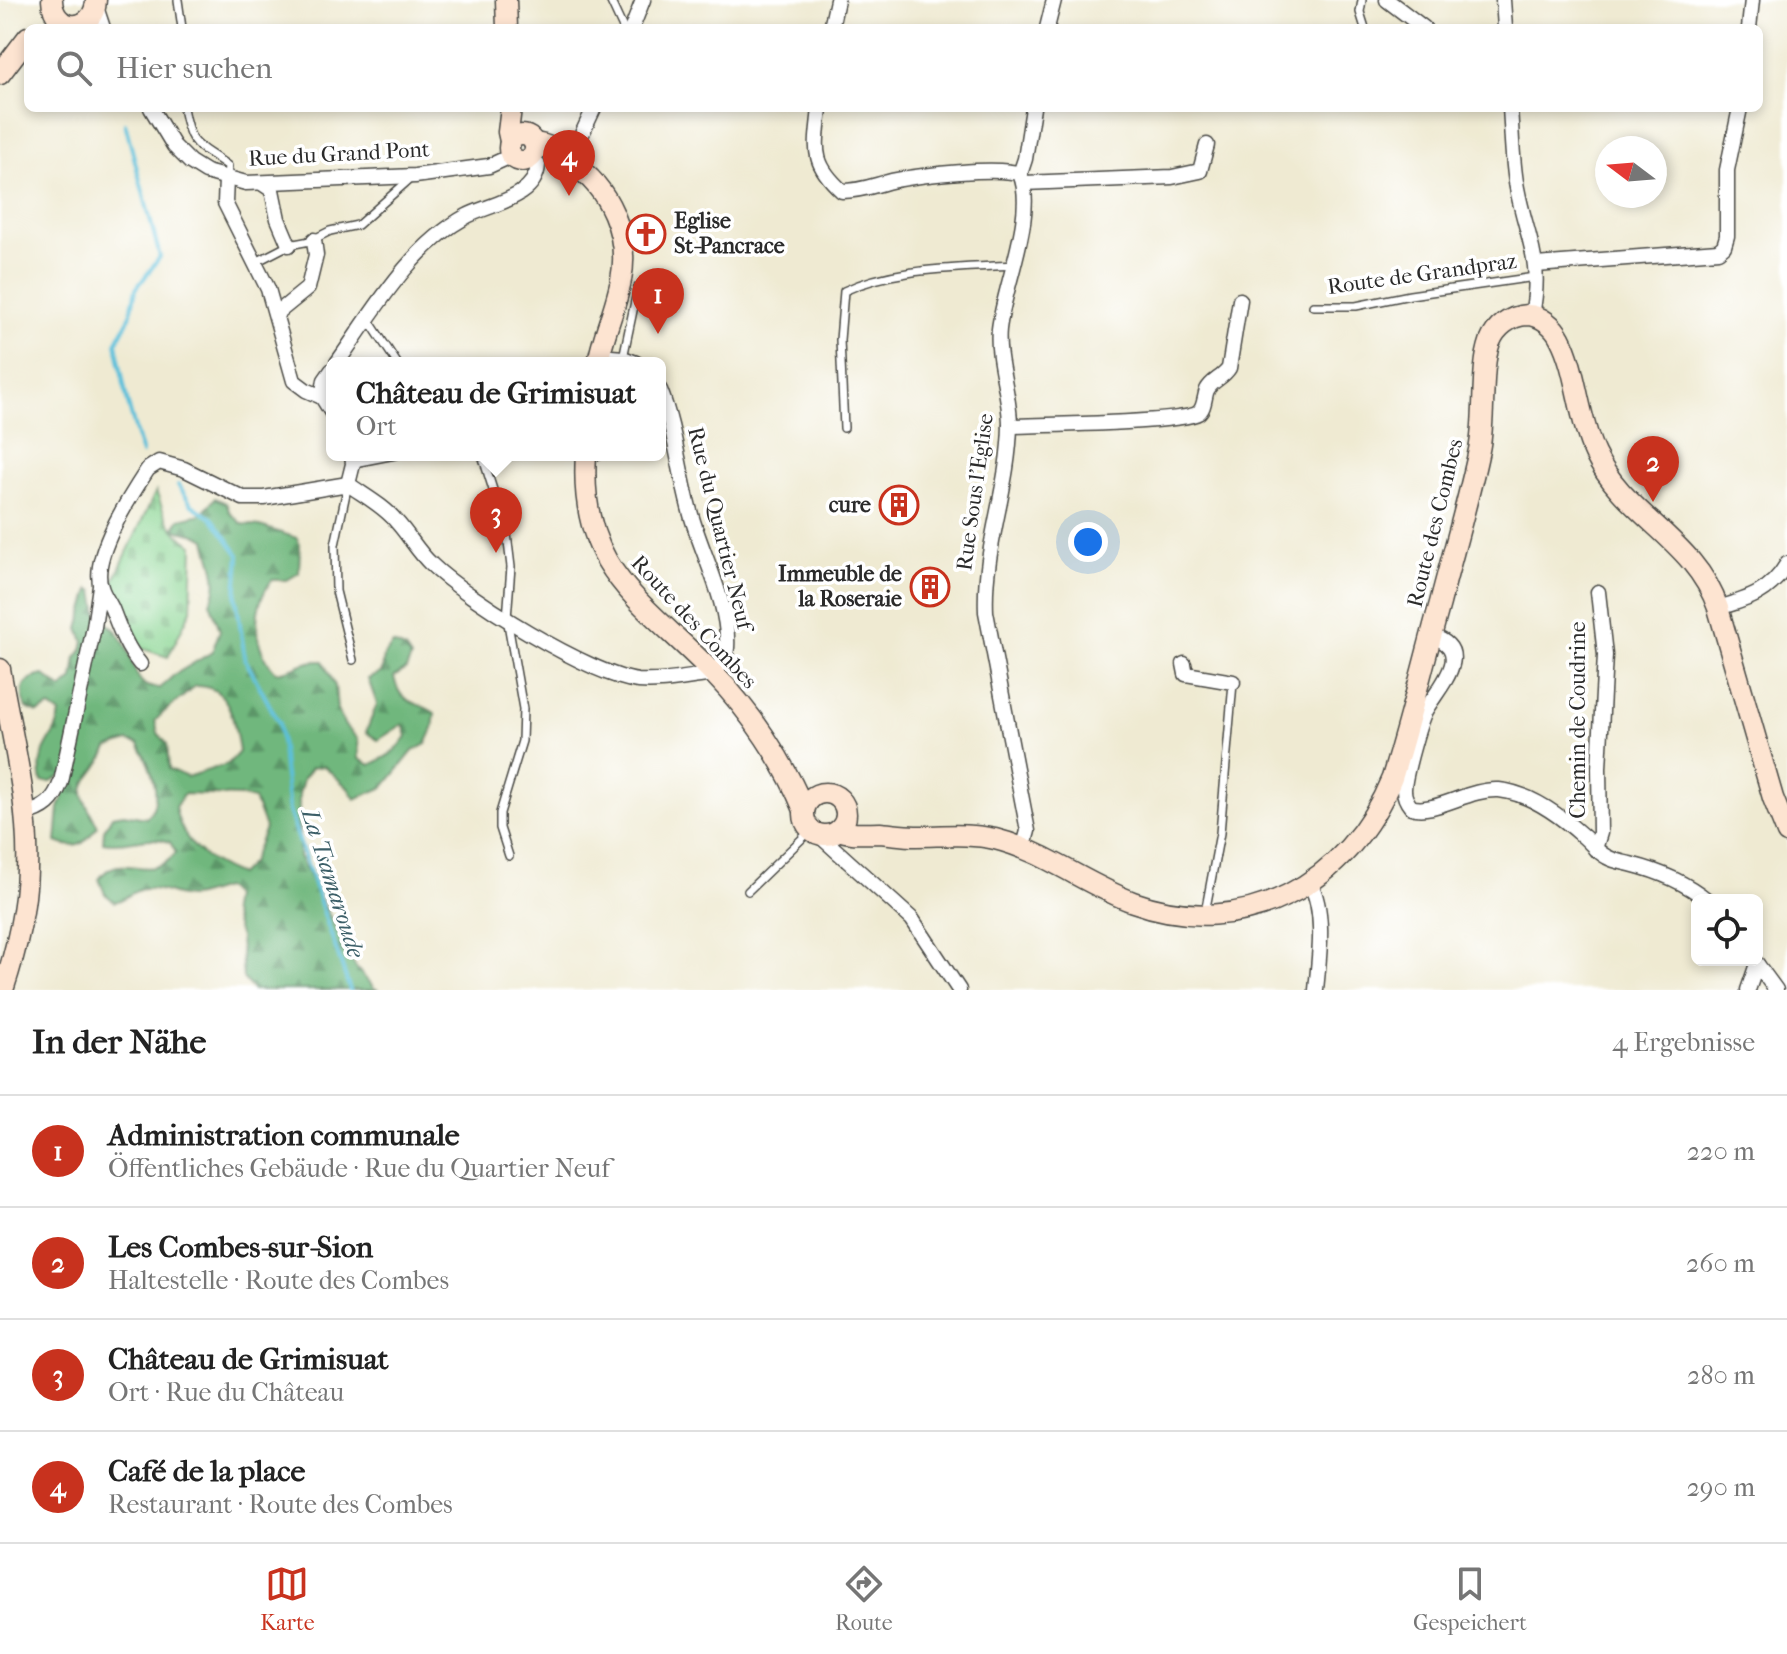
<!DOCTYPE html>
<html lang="de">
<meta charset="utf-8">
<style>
body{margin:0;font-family:"IM FELL French Canon",serif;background:#f2f2f2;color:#222}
.controls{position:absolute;right:24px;bottom:24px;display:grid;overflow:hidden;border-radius:12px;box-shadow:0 4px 12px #0003}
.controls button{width:72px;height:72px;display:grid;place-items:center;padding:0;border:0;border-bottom:2px solid #e0e0e0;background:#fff;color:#222;font:40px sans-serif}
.compass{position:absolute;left:1595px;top:136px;width:72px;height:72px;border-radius:50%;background:#fff;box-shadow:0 4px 12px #0003;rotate:286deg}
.you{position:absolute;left:1088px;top:542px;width:28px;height:28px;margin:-20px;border:6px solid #fff;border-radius:50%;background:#1a73e8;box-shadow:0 0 0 12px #1a73e833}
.badge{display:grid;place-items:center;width:52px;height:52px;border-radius:50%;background:#c8321e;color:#fff;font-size:26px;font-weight:700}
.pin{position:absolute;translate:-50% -66px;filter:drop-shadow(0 2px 4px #0008)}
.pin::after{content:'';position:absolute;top:42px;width:28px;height:24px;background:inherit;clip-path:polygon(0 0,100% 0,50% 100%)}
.popup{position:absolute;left:326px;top:357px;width:340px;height:104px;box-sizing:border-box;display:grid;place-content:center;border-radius:12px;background:#fff;filter:drop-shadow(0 2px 6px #0005);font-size:26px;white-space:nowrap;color:#767676}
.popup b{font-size:30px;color:#222}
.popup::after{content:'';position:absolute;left:50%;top:100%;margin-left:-16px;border:16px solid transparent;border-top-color:#fff}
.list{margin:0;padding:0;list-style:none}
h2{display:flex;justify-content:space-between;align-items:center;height:104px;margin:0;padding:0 32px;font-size:34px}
h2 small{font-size:26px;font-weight:400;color:#767676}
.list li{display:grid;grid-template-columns:52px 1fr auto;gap:24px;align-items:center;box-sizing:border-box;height:112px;padding:0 32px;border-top:2px solid #e0e0e0}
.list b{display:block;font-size:30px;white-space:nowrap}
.list p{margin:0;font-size:26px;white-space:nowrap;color:#767676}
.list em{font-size:26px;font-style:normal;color:#767676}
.icon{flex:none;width:44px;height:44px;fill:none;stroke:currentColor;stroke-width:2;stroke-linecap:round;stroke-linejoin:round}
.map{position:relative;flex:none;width:1787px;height:990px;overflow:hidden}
.search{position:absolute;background:#fff;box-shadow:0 4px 12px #0003;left:24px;right:24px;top:24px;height:88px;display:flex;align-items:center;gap:20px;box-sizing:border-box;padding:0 28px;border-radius:12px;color:#767676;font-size:30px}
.sheet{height:552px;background:#fff}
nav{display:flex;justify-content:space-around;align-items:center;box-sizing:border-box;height:112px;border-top:2px solid #e0e0e0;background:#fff;font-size:22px;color:#767676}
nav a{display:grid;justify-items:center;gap:4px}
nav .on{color:#c8321e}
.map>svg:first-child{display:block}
</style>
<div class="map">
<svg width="1787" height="990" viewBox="0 0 1787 990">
<defs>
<pattern id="forest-firs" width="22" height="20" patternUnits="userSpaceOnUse" patternTransform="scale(2)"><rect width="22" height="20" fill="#6fb77d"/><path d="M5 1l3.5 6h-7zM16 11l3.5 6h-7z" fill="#5b9567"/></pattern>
<pattern id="cemetery-stones" width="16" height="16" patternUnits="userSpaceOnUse" patternTransform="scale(2)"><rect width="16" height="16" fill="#8ad693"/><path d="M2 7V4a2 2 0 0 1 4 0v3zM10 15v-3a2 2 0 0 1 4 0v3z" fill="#77b87f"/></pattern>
</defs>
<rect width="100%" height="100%" fill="#fff"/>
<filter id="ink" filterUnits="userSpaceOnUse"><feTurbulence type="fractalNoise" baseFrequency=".0125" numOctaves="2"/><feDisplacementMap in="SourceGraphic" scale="16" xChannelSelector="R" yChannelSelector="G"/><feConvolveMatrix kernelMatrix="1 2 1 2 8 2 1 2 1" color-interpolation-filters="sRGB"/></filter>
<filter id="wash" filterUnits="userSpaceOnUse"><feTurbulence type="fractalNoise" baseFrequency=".006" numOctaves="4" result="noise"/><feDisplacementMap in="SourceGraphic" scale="32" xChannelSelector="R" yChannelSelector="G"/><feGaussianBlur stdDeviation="1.8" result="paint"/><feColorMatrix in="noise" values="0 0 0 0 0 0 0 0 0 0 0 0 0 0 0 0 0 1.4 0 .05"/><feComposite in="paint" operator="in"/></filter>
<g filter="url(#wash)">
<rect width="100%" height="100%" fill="#efead2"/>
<!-- forest -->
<path fill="url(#forest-firs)" stroke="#4d7154" stroke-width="2" fill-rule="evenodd" d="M 215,498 L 226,503 L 230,513 L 242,524 L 260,526 L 297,538 L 300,546 L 299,573 L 287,580 L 272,580 C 251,608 252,647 276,672 C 297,670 301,660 323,661 L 335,686 L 337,710 L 345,726 L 358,739 L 359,759 L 370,765 C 387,757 398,751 407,736 L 403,724 L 378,740 L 366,732 L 377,704 L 368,679 L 382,672 L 384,655 L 393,644 L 405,649 L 411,658 L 406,669 L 394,677 C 401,708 415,699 435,713 L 433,729 L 426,744 L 413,751 L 384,787 L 355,799 L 348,788 L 324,766 L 311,768 L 303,779 L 299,794 L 299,856 L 356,968 L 374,988 L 378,990 L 253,990 L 243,978 L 240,938 L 231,910 L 233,896 L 225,888 C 213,890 200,897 188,897 C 172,896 160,887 144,889 C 133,890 126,899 115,902 L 105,894 L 99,879 C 122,847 148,887 176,853 L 170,842 C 146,833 127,847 103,842 L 104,830 L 112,816 L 124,814 L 146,818 C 166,799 150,765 139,744 L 128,741 L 108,748 C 89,791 68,776 98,826 C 83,844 80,851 56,842 L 59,808 L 71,774 L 68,772 L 51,782 L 42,782 C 34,747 57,741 60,714 L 50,707 L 38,713 L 26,708 C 19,688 22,679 44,675 L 62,689 L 73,679 L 76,658 L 82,650 L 84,641 L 79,629 L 90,589 L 94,591 L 99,619 C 135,634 127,675 147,686 C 151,688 156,688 160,688 L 174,675 L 212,652 L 220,630 L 210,602 C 223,581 210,562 206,539 C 196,533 185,534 174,529 L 179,519 L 201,514 ZM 195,686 C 232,685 234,722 239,752 L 228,764 L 187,777 L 169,769 L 167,744 L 158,733 L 155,721 C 167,707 182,699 195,686 ZM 184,794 L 239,796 L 254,799 L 265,828 L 251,863 L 239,875 C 205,861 182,844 175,807 Z"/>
<!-- cemetery -->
<path fill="url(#cemetery-stones)" stroke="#5a805f" stroke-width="2" d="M 156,491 C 165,517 169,531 193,545 L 191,610 L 168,657 L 137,647 L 119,617 L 109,591 Z"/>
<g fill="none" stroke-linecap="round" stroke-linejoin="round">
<!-- stream -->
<g stroke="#5cc0da" stroke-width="4">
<path d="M 125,123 L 160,257 L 136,289 L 130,317 L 116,343 L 127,400 L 142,454"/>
<path d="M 178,485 L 192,505 L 213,519 L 239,555 L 236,597 L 245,659 L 279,723 L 289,811 L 350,990"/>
</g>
</g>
</g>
<g filter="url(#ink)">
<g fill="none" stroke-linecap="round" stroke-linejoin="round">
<defs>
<g id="lane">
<path d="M 178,0 L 182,28"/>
<path d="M 610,0 L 623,28"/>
<path d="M 1362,0 L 1360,12 L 1365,28"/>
<path d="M 183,108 C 191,150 197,143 228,166 L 227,177"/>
<path d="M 256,262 L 289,245 L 310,241 L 330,231 L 358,225 L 410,179"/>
<path d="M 1313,306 L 1356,306 L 1410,295 L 1535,277"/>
<path d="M 368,319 L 397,363"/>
<path d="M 623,358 L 638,287 L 671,293"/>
<path d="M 844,428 L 840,340 L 844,291 C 895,267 957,269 1013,265"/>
<path d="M 482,455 L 507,534 L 511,567 L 507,618 L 523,709 L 522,741 L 500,813 L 500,828 L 509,856"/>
<path d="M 599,456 L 600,455"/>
<path d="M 354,463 L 395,455"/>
<path d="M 348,484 L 335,545 L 336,591 L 353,660"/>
<path d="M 748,891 L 811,830"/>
<path d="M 1205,913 L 1220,833 L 1233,683"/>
</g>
<g id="street">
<path d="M 1387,0 L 1424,28"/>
<path d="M 1503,0 L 1505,28"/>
<path d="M 96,7 L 103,28"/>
<path d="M 632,28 L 643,0"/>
<path d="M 831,28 L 837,0"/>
<path d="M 1047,28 L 1054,0"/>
<path d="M 1749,28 L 1752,0"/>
<path d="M 151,108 L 174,146 L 190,162 L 206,172 L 246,183 L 415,176 L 489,166 L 511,156"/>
<path d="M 820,108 C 816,149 810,162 842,191 C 864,191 876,184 896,180 C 922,175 998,166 1020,174 C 1037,212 1004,286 999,329 C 996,360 1010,393 1010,425 C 1009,489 983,548 986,612 L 1028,831 L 1023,849"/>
<path d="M 1510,108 C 1512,134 1512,162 1517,188 C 1527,240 1543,259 1532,315"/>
<path d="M 569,162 L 594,108"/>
<path d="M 1020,174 L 1025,159 L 1033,108"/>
<path d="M 226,179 L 225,203 L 268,289 L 294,381 L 306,390 L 322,397"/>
<path d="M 1024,183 L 1172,177 L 1200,171 L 1207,145"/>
<path d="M 263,184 L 272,190 L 278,219 L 289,245"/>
<path d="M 1536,265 L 1718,251 L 1724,246 L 1727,236 L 1727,170 L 1740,108"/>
<path d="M 276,314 L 308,288 L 316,255 L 314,240"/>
<path d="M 599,356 L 623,358 L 636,363"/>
<path d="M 337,363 C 374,311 409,248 467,216 C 490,204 536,198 538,165"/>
<path d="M 332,370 L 325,380 L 322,397 L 332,413"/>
<path d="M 1010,426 C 1038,425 1183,423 1198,413 C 1205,408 1204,397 1207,390 C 1212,380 1223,378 1229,368 L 1240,300"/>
<path d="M 348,484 C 363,495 384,506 396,521 C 409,535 417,551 431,564 C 467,599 590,675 638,681 C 661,683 683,678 706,675 C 718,671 726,661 727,648 C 730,604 701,553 690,511 C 679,471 675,428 660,390"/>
<path d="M 348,484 L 353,464 L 352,455"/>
<path d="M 1718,608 C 1748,599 1770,593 1787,564"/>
<path d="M 1431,636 C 1477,650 1438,688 1425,711 C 1419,723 1404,777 1404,790 C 1404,797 1407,802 1411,807 C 1434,815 1469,788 1499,790 C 1530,793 1562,817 1584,837 C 1592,844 1597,852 1607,857 C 1614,861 1622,862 1630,864 C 1658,871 1685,882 1707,900"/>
<path d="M 140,664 C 126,647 120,630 112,609 C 109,602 103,595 101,587 C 90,557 131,495 148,469 L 159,462 L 184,469 L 243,498 L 264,498 L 348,484"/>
<path d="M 1184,664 L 1186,674 L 1233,682"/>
<path d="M 24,814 C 45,809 54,801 61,782 L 94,627 L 100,586"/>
<path d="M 819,835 L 912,919 L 959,990"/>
<path d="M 1595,849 L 1600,833 L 1599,768 L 1605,655 L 1598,592"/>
<path d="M 1310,883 C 1326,912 1319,958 1316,990"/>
<path d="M 1754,960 L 1776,990"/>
<path d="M 1748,990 L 1757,964"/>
</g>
<g id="secondary">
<path d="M 52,0 C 53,34 95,33 96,0"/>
<path d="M 506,0 L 507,28"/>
<path d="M 0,74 L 28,37"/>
<circle cx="522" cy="148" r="13"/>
<path d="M 510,141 L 508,132 L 511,108"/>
<path d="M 534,143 C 556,146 555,153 571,163 C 609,187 630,235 621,280 C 616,308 603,334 598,363"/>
<path d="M 586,455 C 578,570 642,600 713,673 C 750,711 784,761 804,810"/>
<path d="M 0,669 C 11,734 30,803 27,870 C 26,911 16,951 3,990"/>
<circle cx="825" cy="814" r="21"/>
<path d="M 839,830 C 850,835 867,833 880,833 C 892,834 904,836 916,836 C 943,836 969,833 995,839 C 1044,851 1085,884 1133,902 C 1244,942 1349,884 1392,778 C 1410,720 1424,661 1440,603 C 1453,552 1468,502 1479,450 C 1486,418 1480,370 1490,342 C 1496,327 1510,316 1527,315 C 1541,315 1554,326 1560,338 C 1577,370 1578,418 1595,454 C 1624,515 1696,541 1718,608 L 1773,798 L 1787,833"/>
</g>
</defs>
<!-- lane casing -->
<use href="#lane" stroke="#484844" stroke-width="10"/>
<!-- street casing -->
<use href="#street" stroke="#484844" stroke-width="17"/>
<!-- secondary casing -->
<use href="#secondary" stroke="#484844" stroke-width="23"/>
<!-- lane -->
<use href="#lane" stroke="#fff" stroke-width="7"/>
<!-- street -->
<use href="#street" stroke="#fff" stroke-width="14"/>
<!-- secondary -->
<use href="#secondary" stroke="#fde4d1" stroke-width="20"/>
</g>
</g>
<!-- icons -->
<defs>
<symbol id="church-ring" viewBox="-11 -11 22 22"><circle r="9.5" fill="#fff" stroke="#c8321e" stroke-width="1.5"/><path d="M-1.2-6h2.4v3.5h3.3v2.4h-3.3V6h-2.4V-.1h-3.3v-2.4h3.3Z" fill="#c8321e"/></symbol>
<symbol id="building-ring" viewBox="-11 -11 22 22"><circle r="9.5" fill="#fff" stroke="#c8321e" stroke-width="1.5"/><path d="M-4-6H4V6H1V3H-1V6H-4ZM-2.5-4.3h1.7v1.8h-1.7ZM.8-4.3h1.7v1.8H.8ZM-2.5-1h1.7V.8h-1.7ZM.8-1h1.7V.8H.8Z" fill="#c8321e"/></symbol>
</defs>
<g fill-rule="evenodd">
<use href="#church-ring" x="624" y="212" width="44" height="44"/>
<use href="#building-ring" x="877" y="483" width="44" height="44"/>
<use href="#building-ring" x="908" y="565" width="44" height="44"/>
</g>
<g text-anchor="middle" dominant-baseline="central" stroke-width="7" stroke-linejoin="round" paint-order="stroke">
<!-- street labels -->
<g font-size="22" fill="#2b2b2b" stroke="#fff">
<text transform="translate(339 154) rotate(-3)">Rue du Grand Pont</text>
<text transform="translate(1422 274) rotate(-8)">Route de Grandpraz</text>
<text transform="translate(975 492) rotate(-82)">Rue Sous l'Eglise</text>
<text transform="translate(1435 523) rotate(-76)">Route des Combes</text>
<text transform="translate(720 528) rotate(76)">Rue du Quartier Neuf</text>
<text transform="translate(694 622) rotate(47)">Route des Combes</text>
<text transform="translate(1578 720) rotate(-90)">Chemin de Coudrine</text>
</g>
<!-- poi labels -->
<g font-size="22" font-weight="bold" fill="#2b2b2b" stroke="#fff" text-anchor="end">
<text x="674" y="221" text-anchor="start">Eglise<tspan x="674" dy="25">St-Pancrace</tspan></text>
<text x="871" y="505">cure</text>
<text x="902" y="574">Immeuble de<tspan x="902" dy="25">la Roseraie</tspan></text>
</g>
<!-- water labels -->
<g font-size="24" font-style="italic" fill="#3c5f68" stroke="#fff">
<text transform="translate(333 883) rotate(72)">La Tsamaroude</text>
</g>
</g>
</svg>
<div class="controls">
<button><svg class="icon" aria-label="locate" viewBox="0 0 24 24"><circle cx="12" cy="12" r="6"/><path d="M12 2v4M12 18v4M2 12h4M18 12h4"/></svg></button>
</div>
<svg class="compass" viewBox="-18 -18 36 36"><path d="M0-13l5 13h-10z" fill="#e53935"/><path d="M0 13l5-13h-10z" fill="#767676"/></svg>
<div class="you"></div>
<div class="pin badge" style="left:658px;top:334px">1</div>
<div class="pin badge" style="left:1653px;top:502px">2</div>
<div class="pin badge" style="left:496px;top:553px">3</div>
<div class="popup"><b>Château de Grimisuat</b>Ort</div>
<div class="pin badge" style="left:569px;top:196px">4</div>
<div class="search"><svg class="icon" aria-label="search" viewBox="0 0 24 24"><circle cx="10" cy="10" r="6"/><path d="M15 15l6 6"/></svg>Hier suchen</div>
</div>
<section class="sheet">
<h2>In der Nähe<small>4 Ergebnisse</small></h2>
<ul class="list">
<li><span class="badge">1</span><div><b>Administration communale</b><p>Öffentliches Gebäude · Rue du Quartier Neuf</p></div><em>220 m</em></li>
<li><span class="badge">2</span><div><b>Les Combes-sur-Sion</b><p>Haltestelle · Route des Combes</p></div><em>260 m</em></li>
<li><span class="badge">3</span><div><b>Château de Grimisuat</b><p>Ort · Rue du Château</p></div><em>280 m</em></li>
<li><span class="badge">4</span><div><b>Café de la place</b><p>Restaurant · Route des Combes</p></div><em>290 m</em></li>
</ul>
</section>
<nav>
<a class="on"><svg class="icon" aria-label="map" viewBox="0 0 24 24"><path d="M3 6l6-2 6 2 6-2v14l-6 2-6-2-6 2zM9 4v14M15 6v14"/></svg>Karte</a>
<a><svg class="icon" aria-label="directions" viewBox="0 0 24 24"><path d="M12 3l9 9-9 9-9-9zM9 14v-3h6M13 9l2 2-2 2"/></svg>Route</a>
<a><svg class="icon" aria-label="saved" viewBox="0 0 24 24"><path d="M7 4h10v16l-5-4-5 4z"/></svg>Gespeichert</a>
</nav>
